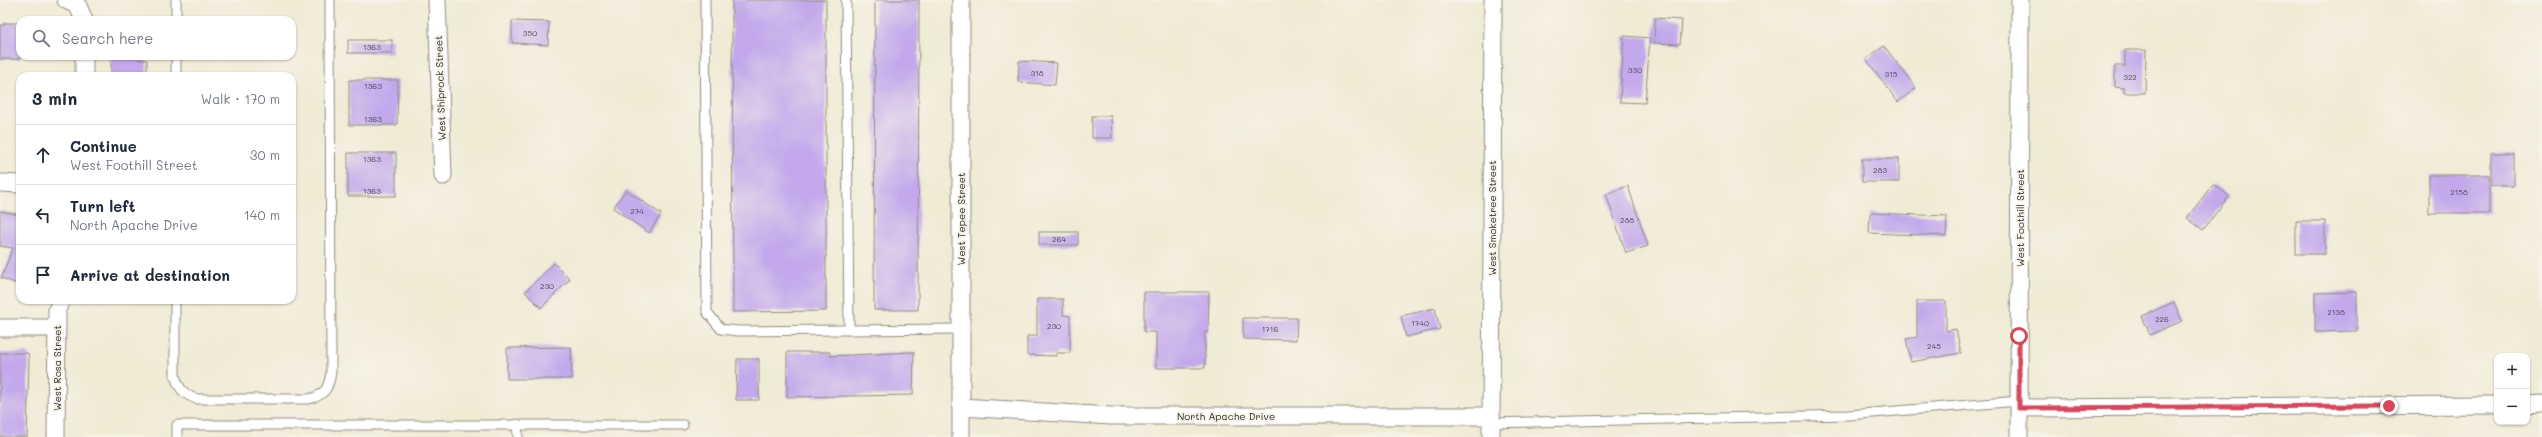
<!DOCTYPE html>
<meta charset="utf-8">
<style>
body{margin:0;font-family:Mali,sans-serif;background:#f6f6f7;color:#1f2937}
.controls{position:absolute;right:12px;bottom:12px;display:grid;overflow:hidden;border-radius:8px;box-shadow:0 1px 3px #0004}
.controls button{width:36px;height:36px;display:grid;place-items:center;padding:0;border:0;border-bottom:1px solid #e0e1e3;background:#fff;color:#1f2937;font:20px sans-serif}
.stop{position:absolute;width:12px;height:12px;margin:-9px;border:3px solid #d1495b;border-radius:50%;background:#fff}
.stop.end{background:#d1495b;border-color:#fff;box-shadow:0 1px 4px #0008}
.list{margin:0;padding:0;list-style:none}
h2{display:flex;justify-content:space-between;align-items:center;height:52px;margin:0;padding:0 16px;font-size:17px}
h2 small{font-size:13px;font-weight:400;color:#747a83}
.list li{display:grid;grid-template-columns:26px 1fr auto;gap:12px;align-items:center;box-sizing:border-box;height:60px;padding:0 16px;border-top:1px solid #e0e1e3}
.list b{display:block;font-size:15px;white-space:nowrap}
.list p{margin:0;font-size:13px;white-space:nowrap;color:#747a83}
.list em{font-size:13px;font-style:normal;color:#747a83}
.icon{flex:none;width:22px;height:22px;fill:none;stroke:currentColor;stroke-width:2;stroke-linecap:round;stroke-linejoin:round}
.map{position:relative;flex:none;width:2542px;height:437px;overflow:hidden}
.search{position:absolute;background:#fff;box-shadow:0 1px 3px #0004;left:16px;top:16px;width:280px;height:44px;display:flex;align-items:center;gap:10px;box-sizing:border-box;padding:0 14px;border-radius:12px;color:#747a83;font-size:15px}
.panel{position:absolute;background:#fff;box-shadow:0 1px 3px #0004;left:16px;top:72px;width:280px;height:232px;border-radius:12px}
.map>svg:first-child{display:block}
</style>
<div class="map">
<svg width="2542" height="437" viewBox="0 0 2542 437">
<rect width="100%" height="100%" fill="#f7f3e8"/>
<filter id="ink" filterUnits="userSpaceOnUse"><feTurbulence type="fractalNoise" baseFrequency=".025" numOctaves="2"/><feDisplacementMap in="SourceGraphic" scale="8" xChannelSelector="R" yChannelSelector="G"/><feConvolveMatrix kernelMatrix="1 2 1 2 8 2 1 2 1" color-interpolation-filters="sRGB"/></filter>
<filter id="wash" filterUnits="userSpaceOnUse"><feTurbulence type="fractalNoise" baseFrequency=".012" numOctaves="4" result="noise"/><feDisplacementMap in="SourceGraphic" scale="16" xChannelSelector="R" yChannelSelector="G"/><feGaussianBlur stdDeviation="0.9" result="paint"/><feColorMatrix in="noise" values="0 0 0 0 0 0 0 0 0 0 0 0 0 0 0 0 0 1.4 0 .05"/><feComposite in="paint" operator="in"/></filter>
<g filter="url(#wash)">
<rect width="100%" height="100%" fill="#f0ebd5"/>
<g id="blocks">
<!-- building -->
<g fill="#c3a9eb">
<path d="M 732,0 L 826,0 L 826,311 L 733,312 Z"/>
<path d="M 875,0 L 919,0 L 918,310 L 874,310 Z"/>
<path d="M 1655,18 L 1682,20 L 1680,44 L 1654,43 Z"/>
<path d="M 512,21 L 549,22 L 548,45 L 512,43 Z"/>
<path d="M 4,23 L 20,23 L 20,59 L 0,59 L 0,25 L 4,25 Z"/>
<path d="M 1624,36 L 1650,38 L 1645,103 L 1620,102 Z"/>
<rect x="348" y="40" width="44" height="13"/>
<path d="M 1884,46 L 1916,88 L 1898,102 L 1866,59 Z"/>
<path d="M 2125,50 L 2146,50 L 2145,93 L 2124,93 L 2124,88 L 2115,87 L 2115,66 L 2125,66 Z"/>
<path d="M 111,56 L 139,56 L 139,60 L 147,60 L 147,76 L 113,76 L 111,74 Z"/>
<path d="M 1019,61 L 1057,63 L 1055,85 L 1018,82 Z"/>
<path d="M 349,80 L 398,80 L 397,125 L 349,125 Z"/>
<path d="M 1092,116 L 1111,116 L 1112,138 L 1092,138 Z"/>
<rect x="348" y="153" width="48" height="43"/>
<rect x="2491" y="153" width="22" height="33"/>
<rect x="1862" y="159" width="37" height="23"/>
<rect x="2429" y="175" width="60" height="38"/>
<path d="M 2213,184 L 2229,196 L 2203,230 L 2187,218 Z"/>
<path d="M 1628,186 L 1648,246 L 1626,253 L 1606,194 Z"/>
<path d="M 626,190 L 661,214 L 649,233 L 613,208 Z"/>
<path d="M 0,211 L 20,215 L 20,285 L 1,278 L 13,248 L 0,246 Z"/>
<path d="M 1870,213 L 1947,216 L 1946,236 L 1869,233 Z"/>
<rect x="2296" y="221" width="29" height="33"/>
<rect x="1039" y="232" width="39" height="13"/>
<path d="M 554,263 L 570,279 L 541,308 L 525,292 Z"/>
<path d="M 1144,292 L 1209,292 L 1208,332 L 1205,332 L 1205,368 L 1156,368 L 1156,332 L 1144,332 Z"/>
<path d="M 2357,292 L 2357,331 L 2315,332 L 2315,293 Z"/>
<path d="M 1037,299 L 1063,299 L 1063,315 L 1070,316 L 1070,353 L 1056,353 L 1056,356 L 1027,355 L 1027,336 L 1037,336 Z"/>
<path d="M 1917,301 L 1946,301 L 1946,331 L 1956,329 L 1961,353 L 1911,362 L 1906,339 L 1917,337 Z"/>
<path d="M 2174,302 L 2182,321 L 2150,335 L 2142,316 Z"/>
<path d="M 1435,308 L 1440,329 L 1406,337 L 1401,316 Z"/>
<path d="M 1243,318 L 1297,318 L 1296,340 L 1243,339 Z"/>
<path d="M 571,347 L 572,379 L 507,379 L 507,348 Z"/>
<path d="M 787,352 L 830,352 L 830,356 L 914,352 L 913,395 L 787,397 Z"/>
<path d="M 0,353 L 28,353 L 29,358 L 27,437 L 0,437 Z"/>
<path d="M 737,359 L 759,359 L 759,400 L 736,400 Z"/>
</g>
</g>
</g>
<g filter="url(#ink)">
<use href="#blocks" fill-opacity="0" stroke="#8e8b80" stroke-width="1"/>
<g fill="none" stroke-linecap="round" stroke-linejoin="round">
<defs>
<g id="service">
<path d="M 705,0 L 707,312 L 721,329 L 738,331 L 961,329"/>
<path d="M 846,0 L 849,330"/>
<path d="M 176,20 L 176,0"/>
<path d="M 176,76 L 176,56"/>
<path d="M 175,300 L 175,375 C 178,388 184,395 197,399 L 308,399 C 325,396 329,387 331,372 L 330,0"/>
<path d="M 1491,423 L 1848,415 L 2019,401"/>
<path d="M 517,424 L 518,437"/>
<path d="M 177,437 L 177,425 L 683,425"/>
</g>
<g id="minor">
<path d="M 66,0 L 78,6 L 84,20"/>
<path d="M 437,0 L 443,176"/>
<path d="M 84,56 L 84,76"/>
<path d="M 0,183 L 20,184"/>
<path d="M 0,328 L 57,328"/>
<path d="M 2527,405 L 2542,404"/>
<path d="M 961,407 L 1111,416 L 1491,416"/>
<path d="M 2019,408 L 2497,405"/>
<path d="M 56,437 L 57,310 L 61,300"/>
<path d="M 961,437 L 961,0"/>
<path d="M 1491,437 L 1493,0"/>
<path d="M 2019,437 L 2020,0"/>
</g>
</defs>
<!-- service casing -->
<use href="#service" stroke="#8e8b80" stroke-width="11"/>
<!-- minor casing -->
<use href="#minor" stroke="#8e8b80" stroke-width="19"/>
<!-- service -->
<use href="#service" stroke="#fff" stroke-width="9"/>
<!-- minor -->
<use href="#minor" stroke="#fff" stroke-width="17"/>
</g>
</g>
<g fill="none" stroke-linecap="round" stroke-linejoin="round" filter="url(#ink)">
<!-- route -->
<path stroke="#d1495b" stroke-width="5" d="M 2019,336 L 2019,408 L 2389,406"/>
</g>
<g text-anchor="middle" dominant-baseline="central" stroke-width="3.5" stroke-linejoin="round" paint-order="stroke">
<!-- number labels -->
<g font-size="8" fill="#514a5b">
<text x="530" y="33">350</text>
<text x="372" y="47">1363</text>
<text x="1635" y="70">330</text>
<text x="1037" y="73">318</text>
<text x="1891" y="74">315</text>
<text x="2130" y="77">322</text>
<text x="373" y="86">1363</text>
<text x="373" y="119">1363</text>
<text x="372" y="159">1363</text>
<text x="1880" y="170">283</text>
<text x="372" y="191">1363</text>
<text x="2459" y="192">2158</text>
<text x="637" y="211">274</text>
<text x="1627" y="220">288</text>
<text x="1059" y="239">264</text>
<text x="547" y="286">230</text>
<text x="2336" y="312">2138</text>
<text x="2162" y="319">226</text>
<text x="1420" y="323">1740</text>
<text x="1054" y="326">230</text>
<text x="1270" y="329">1716</text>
<text x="1934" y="346">245</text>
</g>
<!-- street labels -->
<g font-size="10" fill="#2b2b2b" stroke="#f7f3e8">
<text transform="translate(440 88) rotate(-92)">West Shiprock Street</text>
<text transform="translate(1492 218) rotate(-90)">West Smoketree Street</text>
<text transform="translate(2020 218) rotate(-90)">West Foothill Street</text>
<text transform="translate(961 219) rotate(-90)">West Tepee Street</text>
<text transform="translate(57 368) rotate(-90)">West Rosa Street</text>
<text x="1226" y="416">North Apache Drive</text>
</g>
</g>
</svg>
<div class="controls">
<button>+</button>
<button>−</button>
</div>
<div class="stop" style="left:2019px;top:336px"></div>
<div class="stop end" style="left:2389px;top:406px"></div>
<div class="search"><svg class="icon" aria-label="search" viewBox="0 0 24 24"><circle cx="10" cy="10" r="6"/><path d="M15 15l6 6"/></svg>Search here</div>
<section class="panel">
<h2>3 min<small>Walk · 170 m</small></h2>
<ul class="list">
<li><svg class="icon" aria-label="ahead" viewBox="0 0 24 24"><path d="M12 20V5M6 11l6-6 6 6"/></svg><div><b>Continue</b><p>West Foothill Street</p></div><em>30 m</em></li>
<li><svg class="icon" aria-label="left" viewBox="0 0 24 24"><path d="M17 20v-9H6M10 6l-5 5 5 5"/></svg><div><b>Turn left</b><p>North Apache Drive</p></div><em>140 m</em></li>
<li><svg class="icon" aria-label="arrive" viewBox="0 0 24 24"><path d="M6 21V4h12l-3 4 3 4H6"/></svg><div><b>Arrive at destination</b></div></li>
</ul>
</section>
</div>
